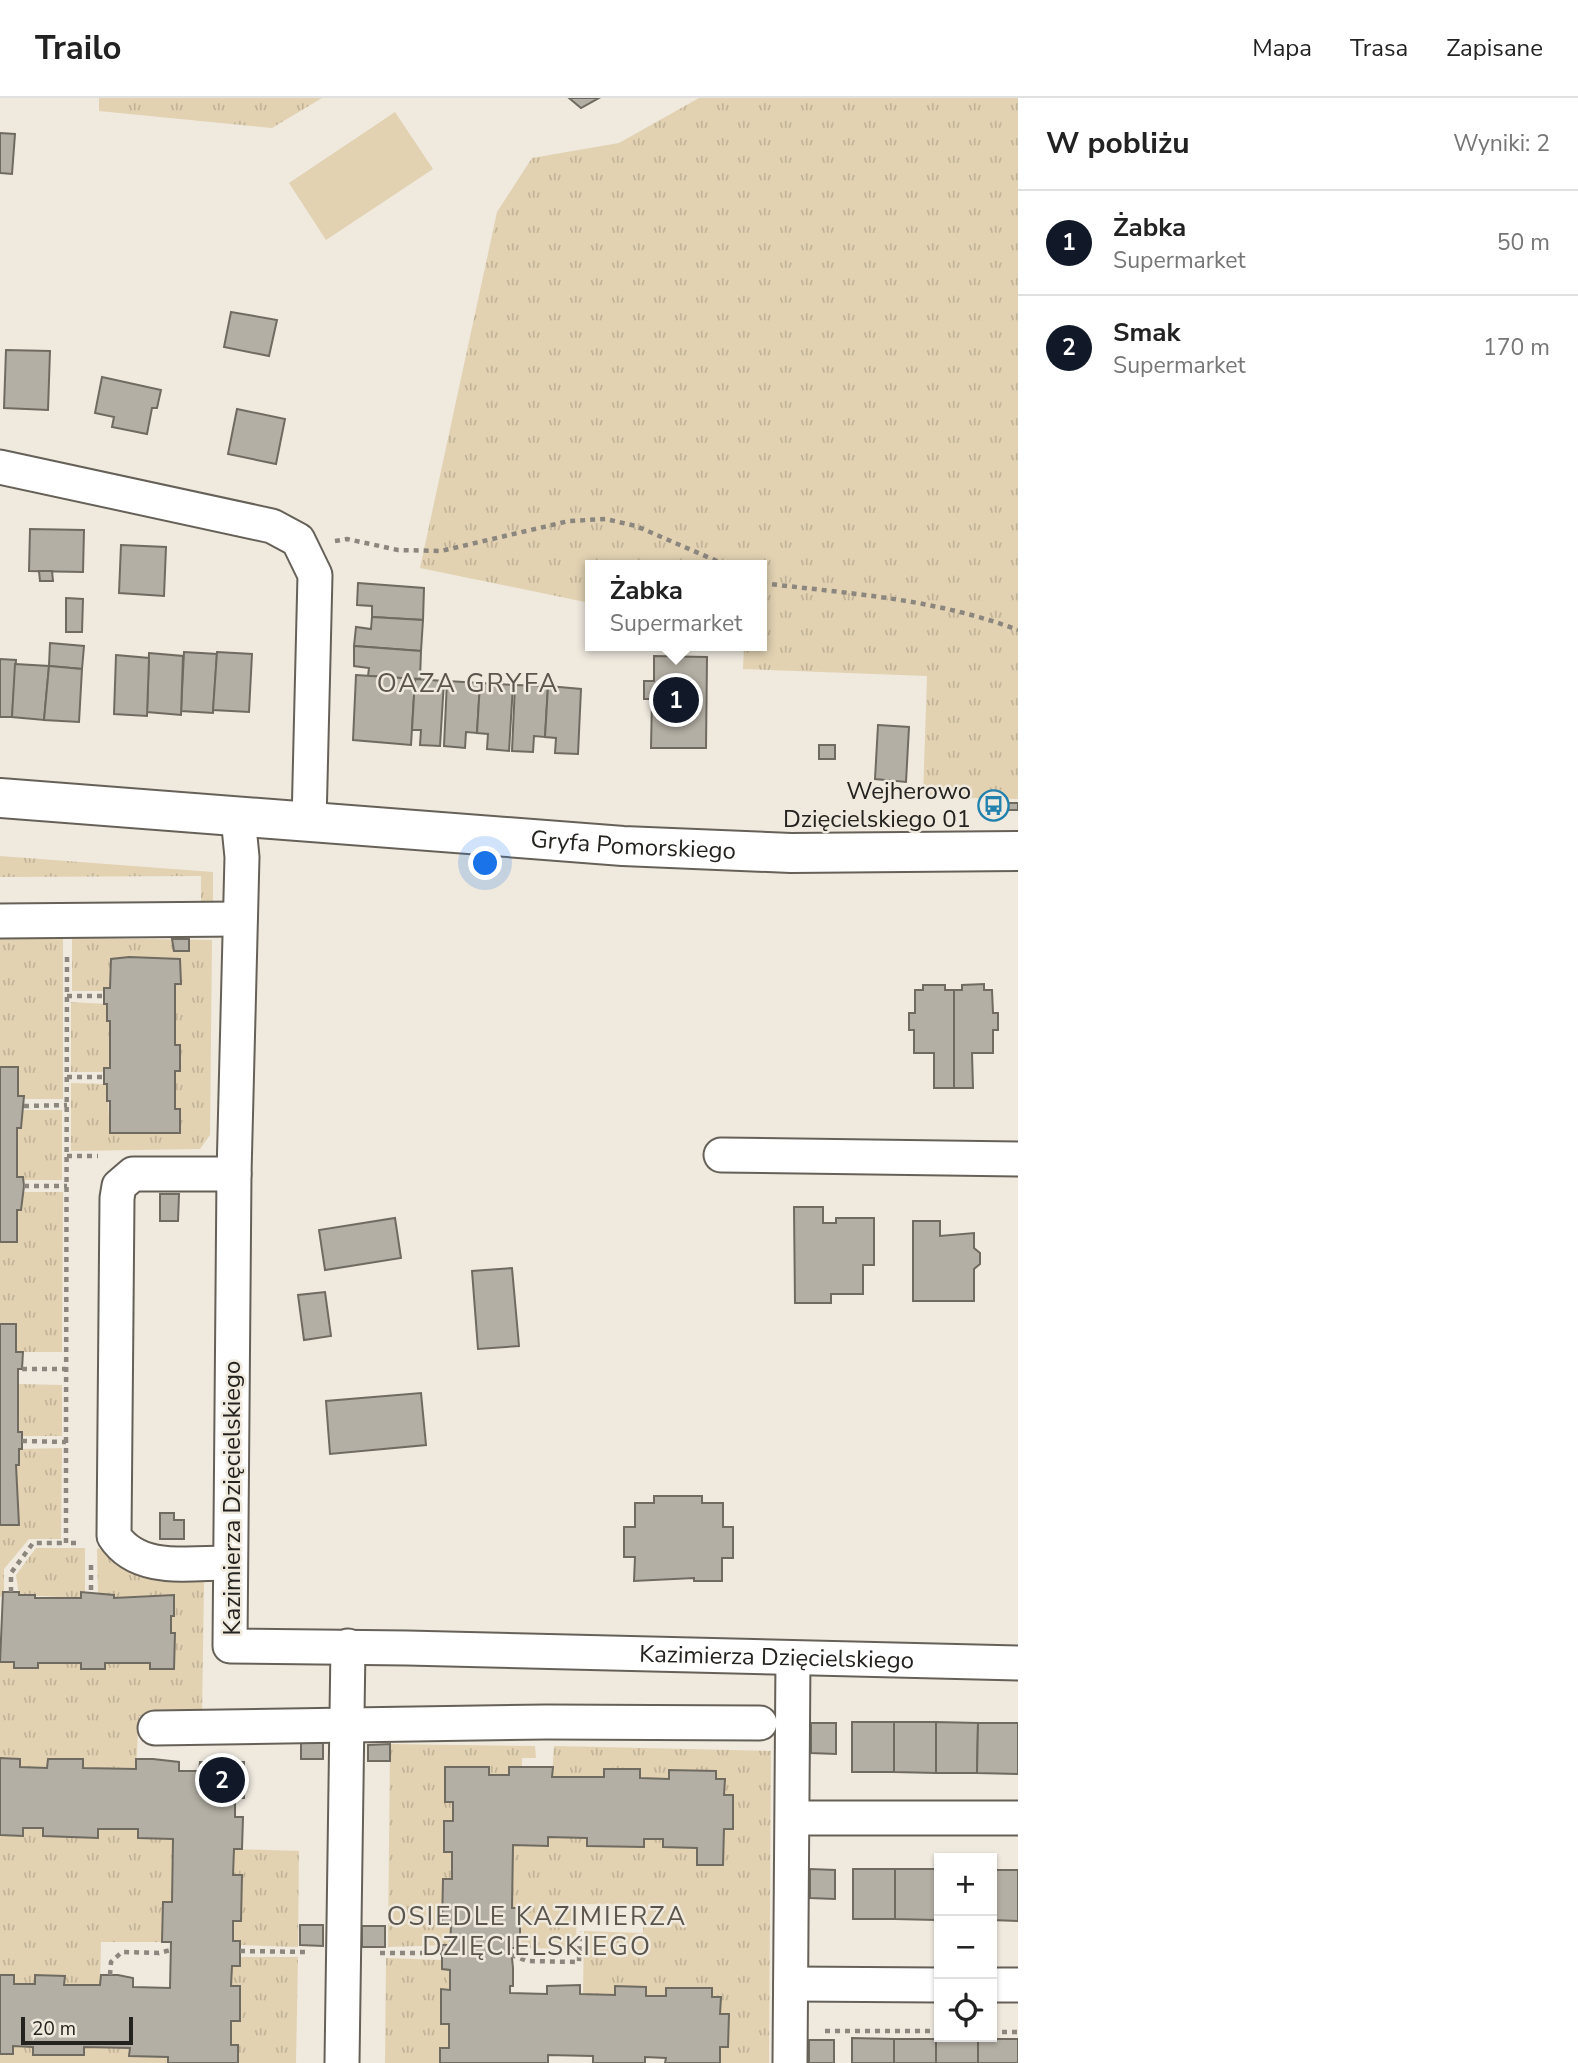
<!DOCTYPE html>
<html lang="pl">
<meta charset="utf-8">
<style>
body{margin:0;font-family:"Nunito Sans",sans-serif;background:#f6f6f6;color:#222}
.controls{position:absolute;right:21px;bottom:21px;display:grid;overflow:hidden;border-radius:0px;box-shadow:0 2px 5px #0004}
.controls button{width:63px;height:63px;display:grid;place-items:center;padding:0;border:0;border-bottom:2px solid #e0e0e0;background:#fff;color:#222;font:35px sans-serif}
.scale{position:absolute;left:21px;bottom:18px;width:112px;box-sizing:border-box;padding-left:7px;border:4px solid #25231f;border-top:0;font-size:19px;line-height:24px;white-space:nowrap;color:#25231f;-webkit-text-stroke:5px #efe9de;paint-order:stroke}
.you{position:absolute;left:486px;top:766px;width:24px;height:24px;margin:-18px;border:5px solid #fff;border-radius:50%;background:#1a73e8;box-shadow:0 0 0 10px #1a73e833}
.badge{display:grid;place-items:center;width:46px;height:46px;border-radius:50%;background:#111827;color:#fff;font-size:23px;font-weight:700}
.pin{position:absolute;translate:-50% -50%;border:4px solid #fff;box-shadow:0 2px 7px #0006}
.popup{position:absolute;left:585px;top:462px;width:182px;height:91px;box-sizing:border-box;display:grid;place-content:center;border-radius:0px;background:#fff;filter:drop-shadow(0 2px 5px #0005);font-size:23px;white-space:nowrap;color:#767676}
.popup b{font-size:26px;color:#222}
.popup::after{content:'';position:absolute;left:50%;top:100%;margin-left:-14px;border:14px solid transparent;border-top-color:#fff}
.list{margin:0;padding:0;list-style:none}
h2{display:flex;justify-content:space-between;align-items:center;height:91px;margin:0;padding:0 28px;font-size:30px}
h2 small{font-size:23px;font-weight:400;color:#767676}
.list li{display:grid;grid-template-columns:46px 1fr auto;gap:21px;align-items:center;box-sizing:border-box;height:105px;padding:0 28px;border-top:2px solid #e0e0e0}
.list b{display:block;font-size:26px;white-space:nowrap}
.list p{margin:0;font-size:23px;white-space:nowrap;color:#767676}
.list em{font-size:23px;font-style:normal;color:#767676}
.icon{flex:none;width:38px;height:38px;fill:none;stroke:currentColor;stroke-width:2;stroke-linecap:round;stroke-linejoin:round}
.map{position:relative;flex:none;width:1018px;height:1965px;overflow:hidden}
header{display:flex;align-items:center;gap:42px;box-sizing:border-box;height:98px;padding:0 35px;background:#fff;border-bottom:2px solid #e0e0e0}
header strong{font-size:33px}
nav{display:flex;gap:38px;margin-inline-start:auto;font-size:24px}
main{display:flex}
aside{flex:1;background:#fff}
.map>svg:first-child{display:block}
</style>
<header>
<strong>Trailo</strong>
<nav><a>Mapa</a><a>Trasa</a><a>Zapisane</a></nav>
</header>
<main>
<div class="map">
<svg width="1018" height="1965" viewBox="0 0 1018 1965">
<defs>
<pattern id="grass-tufts" width="24" height="20" patternUnits="userSpaceOnUse" patternTransform="scale(1.75)"><rect width="24" height="20" fill="#e2d2b2"/><path d="M3 7l-1-3M5 7V3M7 7l1-3M15 17l-1-3M17 17v-4M19 17l1-3" fill="none" stroke="#c2b499"/></pattern>
</defs>
<rect width="100%" height="100%" fill="#efe9de"/>
<!-- grass -->
<g fill="url(#grass-tufts)">
<path d="M 99,0 L 322,0 L 272,30 L 99,13 Z"/>
<path d="M 699,0 L 1018,0 L 1018,701 L 923,699 L 927,578 L 743,571 L 744,548 L 762,548 L 762,467 L 590,467 L 590,505 L 420,470 L 497,114 L 532,60 L 619,45 Z"/>
<path d="M 0,758 L 213,774 L 213,803 L 201,805 L 201,778 L 0,779 Z"/>
<path d="M 63,840 L 63,1001 L 24,1001 L 24,998 L 18,998 L 18,969 L 0,969 L 0,841 Z"/>
<path d="M 72,840 L 212,842 L 210,1037 L 200,1051 L 71,1053 L 71,985 L 107,986 L 110,1035 L 180,1035 L 180,1013 L 175,1011 L 175,973 L 180,972 L 180,948 L 175,947 L 175,886 L 181,886 L 180,861 L 130,859 L 110,880 L 110,890 L 104,890 L 104,893 L 72,893 Z"/>
<path d="M 71,904 L 107,906 L 107,922 L 110,923 L 110,970 L 104,970 L 104,974 L 71,974 Z"/>
<path d="M 24,1012 L 62,1012 L 62,1082 L 23,1082 L 23,1079 L 17,1079 L 17,1030 L 21,1030 L 21,1014 Z"/>
<path d="M 24,1094 L 63,1094 L 62,1254 L 16,1254 L 16,1226 L 0,1226 L 0,1144 L 17,1144 L 17,1112 L 21,1112 L 20,1096 Z"/>
<path d="M 18,1286 L 62,1287 L 62,1338 L 22,1338 L 22,1335 L 18,1334 Z"/>
<path d="M 62,1350 L 61,1441 L 29,1441 L 4,1471 L 4,1494 L 0,1500 L 0,1427 L 19,1427 L 16,1367 L 19,1366 L 19,1351 Z"/>
<path d="M 36,1450 L 85,1450 L 85,1494 L 81,1500 L 19,1497 L 16,1477 Z"/>
<path d="M 97,1450 L 204,1484 L 202,1620 L 139,1618 L 136,1671 L 83,1670 L 48,1661 L 47,1670 L 20,1669 L 20,1661 L 0,1660 L 0,1564 L 14,1564 L 14,1570 L 37,1570 L 38,1565 L 150,1565 L 150,1571 L 174,1570 L 175,1535 L 171,1535 L 171,1518 L 174,1518 L 174,1497 L 114,1500 L 98,1497 Z"/>
<path d="M 390,1646 L 535,1648 L 536,1660 L 522,1660 L 522,1669 L 509,1669 L 509,1677 L 489,1677 L 489,1669 L 445,1669 L 445,1703 L 453,1704 L 453,1723 L 444,1723 L 444,1754 L 452,1754 L 450,1847 L 388,1849 Z"/>
<path d="M 554,1648 L 771,1653 L 769,1965 L 720,1965 L 720,1949 L 728,1949 L 729,1916 L 720,1916 L 721,1899 L 712,1899 L 712,1890 L 667,1890 L 666,1898 L 646,1898 L 646,1889 L 615,1897 L 583,1896 L 584,1833 L 643,1835 L 643,1807 L 577,1806 L 576,1851 L 520,1850 L 520,1810 L 512,1810 L 513,1747 L 548,1739 L 587,1740 L 588,1748 L 643,1749 L 644,1741 L 663,1741 L 663,1749 L 697,1750 L 697,1767 L 723,1767 L 724,1731 L 733,1731 L 733,1698 L 724,1697 L 725,1682 L 716,1681 L 716,1673 L 669,1672 L 669,1681 L 640,1680 L 640,1671 L 605,1671 L 604,1679 L 552,1679 Z"/>
<path d="M 24,1730 L 43,1730 L 43,1738 L 97,1740 L 98,1731 L 138,1731 L 138,1740 L 173,1741 L 172,1804 L 163,1804 L 162,1844 L 101,1844 L 100,1887 L 64,1887 L 64,1878 L 36,1877 L 35,1886 L 14,1886 L 14,1877 L 0,1877 L 0,1737 L 23,1738 Z"/>
<path d="M 234,1751 L 299,1753 L 298,1849 L 240,1847 L 240,1843 L 233,1843 L 233,1823 L 241,1823 L 242,1777 L 233,1777 Z"/>
<path d="M 240,1859 L 298,1859 L 296,1965 L 238,1965 L 238,1947 L 231,1947 L 232,1868 Z"/>
<path d="M 386,1860 L 442,1862 L 442,1871 L 450,1872 L 450,1892 L 441,1892 L 441,1926 L 449,1926 L 449,1950 L 440,1950 L 440,1965 L 385,1965 Z"/>
<path d="M 13,1948 L 33,1949 L 34,1957 L 84,1957 L 84,1949 L 130,1950 L 130,1958 L 168,1959 L 168,1965 L 0,1965 L 0,1956 L 13,1956 Z"/>
</g>
<!-- park -->
<path fill="#e2d2b2" d="M 395,14 L 433,71 L 326,142 L 289,85 Z"/>
<!-- building -->
<g fill="#b4afa4" stroke="#706b61" stroke-width="2">
<path d="M 569,0 L 599,0 L 581,10 Z"/>
<path d="M 0,35 L 15,36 L 12,76 L 0,75 Z"/>
<path d="M 231,214 L 277,222 L 269,258 L 224,249 Z"/>
<path d="M 6,252 L 50,253 L 48,312 L 4,310 Z"/>
<path d="M 102,279 L 161,292 L 157,310 L 152,310 L 147,336 L 112,329 L 114,319 L 95,315 Z"/>
<path d="M 237,311 L 285,321 L 276,366 L 228,356 Z"/>
<path d="M 30,431 L 84,432 L 83,474 L 29,473 Z"/>
<path d="M 121,447 L 166,449 L 164,498 L 119,495 Z"/>
<path d="M 39,473 L 52,473 L 53,483 L 40,483 Z"/>
<path d="M 358,485 L 424,490 L 423,522 L 372,519 L 372,508 L 357,507 Z"/>
<path d="M 66,500 L 83,501 L 82,534 L 66,534 Z"/>
<path d="M 372,519 L 423,522 L 421,553 L 354,548 L 356,529 L 371,531 Z"/>
<path d="M 50,545 L 84,548 L 82,571 L 49,568 Z"/>
<path d="M 354,548 L 421,553 L 420,581 L 368,578 L 369,570 L 354,568 Z"/>
<path d="M 184,554 L 217,556 L 213,615 L 181,613 Z"/>
<path d="M 217,554 L 252,556 L 249,614 L 213,612 Z"/>
<path d="M 149,555 L 183,558 L 181,617 L 147,614 Z"/>
<path d="M 116,557 L 149,560 L 147,618 L 114,616 Z"/>
<path d="M 654,558 L 707,559 L 706,650 L 651,650 L 652,601 L 644,601 L 644,583 L 654,583 Z"/>
<path d="M 0,561 L 16,562 L 12,619 L 0,619 Z"/>
<path d="M 15,566 L 49,568 L 44,622 L 12,619 Z"/>
<path d="M 49,568 L 82,571 L 79,624 L 44,622 Z"/>
<path d="M 356,577 L 415,581 L 411,647 L 353,642 Z"/>
<path d="M 415,581 L 444,583 L 440,648 L 420,647 L 421,632 L 412,632 Z"/>
<path d="M 447,583 L 480,585 L 477,635 L 466,634 L 465,650 L 444,648 Z"/>
<path d="M 480,585 L 513,587 L 509,653 L 487,651 L 488,636 L 477,635 Z"/>
<path d="M 515,587 L 548,588 L 545,639 L 534,638 L 533,654 L 512,653 Z"/>
<path d="M 548,588 L 581,591 L 578,656 L 555,655 L 556,640 L 545,639 Z"/>
<path d="M 878,627 L 909,629 L 906,684 L 875,681 Z"/>
<rect x="819" y="647" width="16" height="14"/>
<rect x="996" y="705" width="22" height="7"/>
<path d="M 172,841 L 189,841 L 189,853 L 174,853 Z"/>
<path d="M 129,859 L 180,861 L 181,886 L 175,886 L 175,947 L 180,947 L 180,973 L 175,973 L 175,1011 L 180,1011 L 180,1035 L 110,1035 L 110,1003 L 107,1003 L 107,986 L 104,986 L 104,970 L 110,970 L 110,923 L 107,923 L 107,906 L 104,906 L 104,890 L 110,890 L 111,861 Z"/>
<path d="M 984,886 L 984,892 L 992,892 L 993,915 L 998,915 L 998,932 L 993,932 L 993,955 L 972,955 L 973,990 L 954,990 L 954,892 L 962,892 L 962,887 Z"/>
<path d="M 923,887 L 945,887 L 945,892 L 954,892 L 954,990 L 934,990 L 934,955 L 914,955 L 914,932 L 909,932 L 909,915 L 915,915 L 915,892 L 923,892 Z"/>
<path d="M 0,969 L 18,969 L 18,998 L 24,998 L 21,1030 L 17,1030 L 17,1079 L 23,1079 L 24,1088 L 21,1112 L 17,1112 L 17,1144 L 0,1144 Z"/>
<path d="M 160,1096 L 179,1096 L 178,1123 L 160,1123 Z"/>
<path d="M 794,1109 L 823,1109 L 823,1125 L 836,1125 L 836,1120 L 874,1120 L 874,1167 L 863,1167 L 863,1196 L 831,1196 L 831,1205 L 795,1205 Z"/>
<path d="M 395,1120 L 401,1160 L 325,1172 L 319,1132 Z"/>
<path d="M 913,1123 L 940,1123 L 940,1138 L 974,1135 L 974,1150 L 980,1155 L 980,1166 L 974,1171 L 974,1203 L 913,1203 Z"/>
<path d="M 512,1170 L 519,1248 L 478,1251 L 472,1173 Z"/>
<path d="M 325,1194 L 331,1238 L 304,1242 L 298,1197 Z"/>
<path d="M 0,1226 L 16,1226 L 16,1254 L 23,1254 L 22,1271 L 18,1271 L 18,1334 L 22,1334 L 22,1351 L 19,1351 L 19,1367 L 16,1367 L 19,1427 L 0,1427 Z"/>
<path d="M 421,1295 L 426,1347 L 330,1356 L 326,1303 Z"/>
<path d="M 654,1398 L 702,1398 L 702,1405 L 723,1405 L 723,1429 L 733,1429 L 733,1460 L 722,1460 L 722,1483 L 694,1483 L 694,1480 L 634,1483 L 635,1459 L 624,1459 L 624,1429 L 635,1429 L 635,1405 L 654,1405 Z"/>
<path d="M 160,1415 L 174,1415 L 174,1422 L 184,1422 L 184,1441 L 160,1441 Z"/>
<path d="M 3,1494 L 19,1494 L 19,1497 L 35,1497 L 35,1500 L 81,1500 L 81,1494 L 114,1497 L 114,1500 L 174,1497 L 174,1518 L 171,1518 L 171,1535 L 175,1535 L 174,1571 L 150,1571 L 150,1565 L 105,1565 L 105,1571 L 81,1571 L 81,1565 L 38,1565 L 38,1570 L 14,1570 L 14,1564 L 0,1564 Z"/>
<rect x="852" y="1624" width="42" height="50"/>
<path d="M 894,1624 L 936,1624 L 936,1675 L 894,1674 Z"/>
<path d="M 936,1624 L 978,1625 L 977,1675 L 936,1675 Z"/>
<path d="M 811,1625 L 836,1625 L 836,1656 L 811,1655 Z"/>
<path d="M 978,1625 L 1018,1625 L 1018,1676 L 977,1675 Z"/>
<rect x="301" y="1645" width="22" height="16"/>
<path d="M 390,1646 L 390,1663 L 368,1663 L 368,1647 Z"/>
<path d="M 0,1660 L 20,1661 L 20,1669 L 47,1670 L 48,1661 L 83,1661 L 83,1670 L 136,1671 L 136,1661 L 153,1661 L 179,1664 L 179,1673 L 199,1673 L 200,1664 L 244,1664 L 244,1700 L 235,1700 L 235,1719 L 243,1719 L 242,1751 L 234,1751 L 233,1777 L 242,1777 L 241,1823 L 233,1823 L 233,1843 L 240,1843 L 240,1868 L 232,1868 L 231,1888 L 240,1888 L 240,1923 L 231,1923 L 231,1947 L 238,1947 L 238,1965 L 168,1965 L 168,1959 L 129,1958 L 130,1950 L 84,1949 L 84,1957 L 33,1957 L 33,1949 L 13,1948 L 13,1956 L 0,1956 L 0,1877 L 14,1877 L 14,1886 L 35,1886 L 35,1877 L 65,1878 L 64,1887 L 100,1887 L 101,1877 L 118,1877 L 133,1880 L 133,1889 L 170,1890 L 171,1844 L 162,1844 L 163,1804 L 172,1804 L 173,1741 L 138,1740 L 138,1731 L 98,1731 L 98,1740 L 43,1738 L 43,1730 L 23,1730 L 23,1738 L 0,1737 Z"/>
<path d="M 445,1669 L 489,1669 L 489,1677 L 509,1677 L 509,1669 L 553,1669 L 552,1679 L 604,1679 L 604,1671 L 640,1671 L 640,1680 L 669,1681 L 669,1672 L 716,1673 L 716,1681 L 725,1681 L 724,1697 L 733,1697 L 733,1731 L 724,1731 L 723,1767 L 697,1767 L 697,1750 L 663,1749 L 663,1741 L 644,1741 L 644,1749 L 587,1748 L 587,1740 L 548,1739 L 548,1748 L 513,1747 L 512,1810 L 520,1810 L 520,1850 L 511,1850 L 513,1870 L 513,1888 L 510,1888 L 510,1895 L 547,1896 L 547,1888 L 580,1887 L 580,1896 L 615,1897 L 615,1888 L 646,1889 L 646,1898 L 666,1898 L 666,1890 L 712,1890 L 712,1899 L 721,1899 L 720,1916 L 729,1916 L 728,1949 L 720,1949 L 720,1965 L 665,1965 L 666,1960 L 645,1959 L 645,1965 L 593,1965 L 593,1958 L 548,1957 L 548,1965 L 440,1965 L 440,1950 L 449,1950 L 449,1926 L 441,1926 L 441,1891 L 450,1892 L 450,1872 L 442,1871 L 442,1847 L 450,1847 L 451,1828 L 442,1827 L 443,1781 L 452,1781 L 452,1754 L 444,1754 L 444,1723 L 453,1723 L 453,1704 L 445,1704 Z"/>
<path d="M 810,1771 L 835,1772 L 835,1801 L 810,1800 Z"/>
<rect x="853" y="1771" width="42" height="50"/>
<path d="M 895,1771 L 937,1771 L 936,1822 L 895,1821 Z"/>
<path d="M 937,1771 L 939,1771 L 939,1822 L 936,1822 Z"/>
<path d="M 992,1772 L 1018,1772 L 1018,1823 L 992,1822 Z"/>
<path d="M 300,1827 L 323,1827 L 323,1848 L 300,1847 Z"/>
<rect x="362" y="1828" width="23" height="21"/>
<path d="M 852,1940 L 894,1941 L 894,1965 L 852,1965 Z"/>
<rect x="894" y="1941" width="42" height="24"/>
<rect x="936" y="1941" width="42" height="24"/>
<rect x="978" y="1941" width="40" height="24"/>
<rect x="809" y="1942" width="25" height="23"/>
</g>
<g fill="none" stroke-linecap="round" stroke-linejoin="round">
<defs>
<g id="minor">
<path d="M 0,369 L 272,428 L 298,442 L 315,477 L 309,725"/>
<path id="s1" d="M 238,719 L 242,759 L 234,1076 L 230,1548 L 407,1550 L 1018,1565"/>
<path d="M 0,823 L 240,821"/>
<path d="M 721,1057 L 1018,1061"/>
<path d="M 228,1465 C 189,1465 138,1475 114,1438 L 117,1100 L 119,1088 L 133,1076 L 234,1076"/>
<path d="M 155,1630 L 546,1624 L 760,1625"/>
<path d="M 793,1720 L 1018,1720"/>
<path d="M 791,1886 L 939,1887"/>
<path d="M 992,1887 L 1018,1887"/>
<path d="M 342,1965 L 348,1548"/>
<path d="M 790,1965 L 793,1560"/>
</g>
<g id="tertiary">
<path id="s2" d="M 0,700 L 623,748 L 791,755 L 1018,753"/>
</g>
</defs>
<!-- minor casing -->
<use href="#minor" stroke="#666158" stroke-width="37"/>
<!-- tertiary casing -->
<use href="#tertiary" stroke="#666158" stroke-width="42"/>
<!-- path -->
<g stroke="#8b877f" stroke-width="4.5" stroke-dasharray="5 5" stroke-linecap="butt">
<path d="M 335,443 L 347,441 L 398,452 L 441,453 L 569,423 L 606,421 L 636,428 L 726,467"/>
<path d="M 762,485 C 850,496 933,500 1018,532"/>
<path d="M 67,898 L 104,898"/>
<path d="M 67,979 L 104,979"/>
<path d="M 24,1008 L 67,1007"/>
<path d="M 67,1058 L 98,1058"/>
<path d="M 24,1088 L 67,1088"/>
<path d="M 22,1271 L 66,1271"/>
<path d="M 22,1343 L 66,1344 L 66,1445 L 80,1445"/>
<path d="M 66,1344 L 67,858"/>
<path d="M 91,1467 L 91,1494"/>
<path d="M 11,1494 L 11,1475 L 33,1445 L 66,1445"/>
<path d="M 240,1853 L 308,1854"/>
<path d="M 380,1855 L 442,1855"/>
<path d="M 511,1857 L 527,1863 L 579,1864 L 580,1833"/>
<path d="M 110,1877 L 111,1864 L 122,1854 L 159,1855 L 171,1852"/>
<path d="M 825,1933 L 939,1933"/>
<path d="M 992,1934 L 1018,1934"/>
</g>
<!-- minor -->
<use href="#minor" stroke="#fff" stroke-width="33"/>
<!-- tertiary -->
<use href="#tertiary" stroke="#fff" stroke-width="38"/>
</g>
<!-- icons -->
<defs>
<symbol id="bus-ring" viewBox="-11 -11 22 22"><circle r="9.5" fill="#efe9de" stroke="#2381ad" stroke-width="1.5"/><path d="M-5-6H5V4H4V6H2V4H-2V6H-4V4H-5ZM-3.5-4V0h7V-4ZM-3.5 1.2v1.5H-2V1.2ZM2 1.2v1.5H3.5V1.2Z" fill="#2381ad"/></symbol>
</defs>
<g fill-rule="evenodd">
<use href="#bus-ring" x="976" y="690" width="35" height="35"/>
</g>
<g text-anchor="middle" dominant-baseline="central" stroke-width="5" stroke-linejoin="round" paint-order="stroke">
<!-- poi labels -->
<g font-size="24" fill="#25231f" stroke="#efe9de" text-anchor="end">
<text x="971" y="693">Wejherowo<tspan x="971" dy="28">Dzięcielskiego 01</tspan></text>
</g>
<!-- street labels -->
<g font-size="24" fill="#25231f" stroke="#efe9de">
<text stroke="none"><textPath href="#s2" startOffset="635">Gryfa Pomorskiego</textPath></text>
<text transform="translate(232 1400) rotate(-90)">Kazimierza Dzięcielskiego</text>
<text stroke="none"><textPath href="#s1" startOffset="1376">Kazimierza Dzięcielskiego</textPath></text>
</g>
<!-- neighbourhood labels -->
<g font-size="26" letter-spacing="2" fill="#5b564d" stroke="#efe9de">
<text x="468" y="585">OAZA GRYFA</text>
<text x="537" y="1818">OSIEDLE KAZIMIERZA<tspan x="537" dy="30">DZIĘCIELSKIEGO</tspan></text>
</g>
</g>
</svg>
<div class="controls">
<button>+</button>
<button>−</button>
<button><svg class="icon" aria-label="locate" viewBox="0 0 24 24"><circle cx="12" cy="12" r="6"/><path d="M12 2v4M12 18v4M2 12h4M18 12h4"/></svg></button>
</div>
<div class="scale">20 m</div>
<div class="you"></div>
<div class="pin badge" style="left:676px;top:602px">1</div>
<div class="popup"><b>Żabka</b>Supermarket</div>
<div class="pin badge" style="left:222px;top:1682px">2</div>
</div>
<aside>
<h2>W pobliżu<small>Wyniki: 2</small></h2>
<ul class="list">
<li><span class="badge">1</span><div><b>Żabka</b><p>Supermarket</p></div><em>50 m</em></li>
<li><span class="badge">2</span><div><b>Smak</b><p>Supermarket</p></div><em>170 m</em></li>
</ul>
</aside>
</main>
